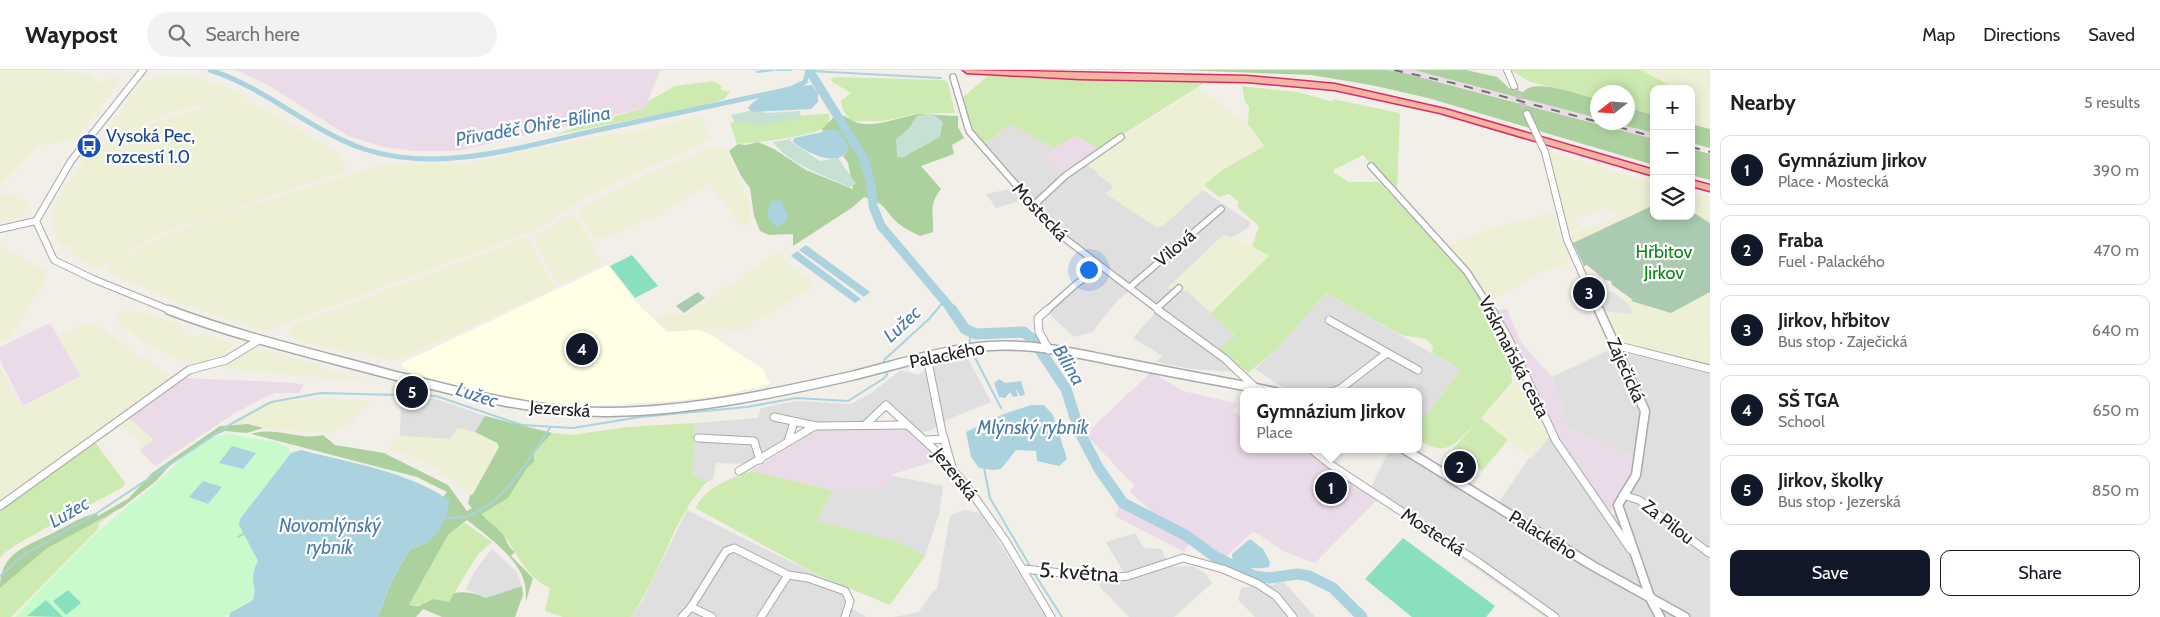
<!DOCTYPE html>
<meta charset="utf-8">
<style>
body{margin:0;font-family:Cabin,sans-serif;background:#f2f2f2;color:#202124}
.controls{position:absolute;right:15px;top:15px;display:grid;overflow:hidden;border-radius:10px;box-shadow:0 2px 12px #0003}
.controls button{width:45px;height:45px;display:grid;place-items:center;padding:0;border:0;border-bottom:1px solid #e0e0e0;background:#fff;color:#202124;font:25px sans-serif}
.compass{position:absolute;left:1590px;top:15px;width:45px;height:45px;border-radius:50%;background:#fff;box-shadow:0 2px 12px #0003;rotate:253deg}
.you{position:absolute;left:1088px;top:199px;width:18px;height:18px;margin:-12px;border:4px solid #fff;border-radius:50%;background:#1a73e8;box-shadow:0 0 0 8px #1a73e833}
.badge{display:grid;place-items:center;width:32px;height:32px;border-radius:50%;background:#111827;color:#fff;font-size:16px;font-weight:700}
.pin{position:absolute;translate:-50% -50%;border:2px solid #fff;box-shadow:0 1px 5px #0006}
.popup{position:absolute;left:1240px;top:318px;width:182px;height:65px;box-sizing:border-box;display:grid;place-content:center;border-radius:10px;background:#fff;filter:drop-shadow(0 1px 4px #0005);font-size:16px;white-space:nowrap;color:#757577}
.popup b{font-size:19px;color:#202124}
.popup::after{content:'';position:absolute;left:50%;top:100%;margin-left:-10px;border:10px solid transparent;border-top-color:#fff}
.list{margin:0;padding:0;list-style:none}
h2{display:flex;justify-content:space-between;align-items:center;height:65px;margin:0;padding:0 20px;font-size:21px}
h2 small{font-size:16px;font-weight:400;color:#757577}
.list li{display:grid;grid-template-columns:32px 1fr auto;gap:15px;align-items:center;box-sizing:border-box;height:70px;margin:0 10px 10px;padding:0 10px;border:1px solid #e0e0e0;border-radius:10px}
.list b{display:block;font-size:19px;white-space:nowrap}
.list p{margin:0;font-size:16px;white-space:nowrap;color:#757577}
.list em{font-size:16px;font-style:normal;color:#757577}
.actions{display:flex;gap:10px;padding:15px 20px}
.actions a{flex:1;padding:11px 0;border:1px solid #111827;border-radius:10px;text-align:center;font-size:18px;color:#111827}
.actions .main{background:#111827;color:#fff}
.icon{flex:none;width:28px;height:28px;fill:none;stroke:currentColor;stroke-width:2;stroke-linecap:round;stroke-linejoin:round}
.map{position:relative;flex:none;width:1710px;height:547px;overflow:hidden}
header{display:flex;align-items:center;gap:30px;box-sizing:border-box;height:70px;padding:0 25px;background:#fff;border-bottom:1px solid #e0e0e0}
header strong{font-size:24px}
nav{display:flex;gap:28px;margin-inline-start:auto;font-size:18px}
.search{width:350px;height:45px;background:#f2f2f2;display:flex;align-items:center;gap:12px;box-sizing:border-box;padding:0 18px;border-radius:28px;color:#757577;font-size:19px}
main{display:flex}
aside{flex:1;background:#fff}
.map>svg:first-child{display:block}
</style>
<header>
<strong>Waypost</strong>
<div class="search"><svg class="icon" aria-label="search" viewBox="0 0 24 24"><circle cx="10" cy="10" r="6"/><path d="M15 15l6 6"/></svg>Search here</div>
<nav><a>Map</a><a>Directions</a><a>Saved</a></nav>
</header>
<main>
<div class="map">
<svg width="1710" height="547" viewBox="0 0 1710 547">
<rect width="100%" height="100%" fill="#f2efe9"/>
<!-- residential -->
<g fill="#e0dfdf">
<path d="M 1010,54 L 1054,78 L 1043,90 L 1085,93 L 1097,101 L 1097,104 L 1114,116 L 1106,124 L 1181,138 L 1203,120 L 1251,153 L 1249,154 L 1251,156 L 1231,168 L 1223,165 L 1168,218 L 1187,221 L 1236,266 L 1214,284 L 1233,302 L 1192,299 L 1155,292 L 1162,286 L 1133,268 L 1160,237 L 1134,218 L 1118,230 L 1092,262 L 1074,267 L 1047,242 L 1076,216 L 1100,199 L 1061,164 L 1030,128 L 996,138 L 986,124 L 1019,117 L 984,75 Z"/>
<path d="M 1326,223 L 1461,300 L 1419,354 L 1418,322 L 1299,322 L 1282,317 L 1255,299 L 1277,279 Z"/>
<path d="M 1609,271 L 1616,271 L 1710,296 L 1710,547 L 1545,547 L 1368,423 L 1390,379 L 1399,379 L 1494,439 L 1529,388 L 1531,389 L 1550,366 L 1611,453 L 1620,424 L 1629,408 L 1634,387 L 1569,358 L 1552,307 L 1611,279 Z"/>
<path d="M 965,283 L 991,332 L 949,349 L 930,361 L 922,362 L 908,353 L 889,336 L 864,352 L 817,354 L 795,350 L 786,370 L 748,394 L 716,393 L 713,409 L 707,412 L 691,404 L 695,353 L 758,348 L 761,338 L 797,331 L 851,334 L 870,324 L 901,300 L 917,305 L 938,293 Z"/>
<path d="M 427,328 L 433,328 L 485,346 L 475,362 L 457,358 L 451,369 L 400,366 L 401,329 Z"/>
<path d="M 889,405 L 943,416 L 939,444 L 925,486 L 900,472 L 816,451 L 833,420 L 885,420 Z"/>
<path d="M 687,440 L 822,507 L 850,518 L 844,533 L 866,547 L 630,547 L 643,530 Z"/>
<path d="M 964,440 L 981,443 L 1046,547 L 894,547 L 919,542 L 933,521 L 937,519 L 950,446 Z"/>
<path d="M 1135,463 L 1144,478 L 1162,479 L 1165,488 L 1173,497 L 1192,496 L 1206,504 L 1212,513 L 1174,547 L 1129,547 L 1099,516 L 1107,504 L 1124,503 L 1106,472 Z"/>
<path d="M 492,479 L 517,502 L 522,516 L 486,528 L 466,519 L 474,502 Z"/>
<path d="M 1284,512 L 1315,547 L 1255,547 L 1238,530 L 1241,518 L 1269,514 L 1273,516 L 1275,513 Z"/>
</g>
<!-- industrial -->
<g fill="#ebdbe8">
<path d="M 236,0 L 660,0 L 645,38 L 457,81 L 414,81 L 384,77 L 348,66 L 268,15 Z"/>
<path d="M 1386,0 L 1414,0 L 1454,10 L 1597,48 L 1598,52 L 1614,53 L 1654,63 L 1654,69 L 1453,15 Z"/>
<path d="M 1075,66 L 1100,79 L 1063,105 L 1043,90 L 1054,78 Z"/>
<path d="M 1507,239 L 1521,272 L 1552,307 L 1569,358 L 1634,387 L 1629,409 L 1612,441 L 1608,442 L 1557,371 L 1494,240 Z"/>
<path d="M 50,253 L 81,306 L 23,336 L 0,290 L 0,277 Z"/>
<path d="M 1150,303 L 1156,305 L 1183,321 L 1239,334 L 1233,340 L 1243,349 L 1244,379 L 1306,379 L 1377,430 L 1315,493 L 1285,482 L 1255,462 L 1251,463 L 1225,488 L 1216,484 L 1180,459 L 1148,443 L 1150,440 L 1129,421 L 1135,416 L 1087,366 L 1094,356 Z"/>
<path d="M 186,308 L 279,312 L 304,314 L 299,323 L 274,323 L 235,343 L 155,396 L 140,380 L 153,369 L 129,348 Z"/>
<path d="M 905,357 L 926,375 L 939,390 L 890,405 L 885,420 L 833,420 L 751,401 L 817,359 Z"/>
<path d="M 1120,435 L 1131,441 L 1190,473 L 1184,482 L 1115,446 Z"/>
</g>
<!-- education -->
<path fill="#ffffe5" d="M 608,195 L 639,235 L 667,262 L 698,260 L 708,263 L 763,299 L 770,314 L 724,325 L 674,331 L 575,337 L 527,332 L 490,325 L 413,305 L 400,294 Z"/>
<!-- farmland -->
<g fill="#eef0d5">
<path d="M 0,0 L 48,0 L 94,5 L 93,11 L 105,12 L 109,8 L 117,7 L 120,11 L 75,70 L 38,76 L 0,115 Z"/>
<path d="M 1641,0 L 1710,0 L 1710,59 L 1691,54 L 1691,19 L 1676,19 Z"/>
<path d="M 163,5 L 192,6 L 241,23 L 250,30 L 220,34 L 247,33 L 264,38 L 341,85 L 339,90 L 344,89 L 347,102 L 185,154 L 160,164 L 101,197 L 97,198 L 79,190 L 81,187 L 75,188 L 71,184 L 71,176 L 63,176 L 59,173 L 52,151 L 57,132 L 65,117 L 90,83 L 109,70 L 151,53 L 218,34 L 179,40 L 110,67 L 102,67 L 142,12 Z"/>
<path d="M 1197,18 L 1248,54 L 1264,76 L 1204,115 L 1203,120 L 1163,156 L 1156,157 L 1106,124 L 1114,116 L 1085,93 Z"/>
<path d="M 700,46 L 711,67 L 685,83 L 646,98 L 577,132 L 539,159 L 265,261 L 187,236 L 106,201 L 107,197 L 115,191 L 169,163 L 205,149 L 389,93 L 462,94 L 614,63 L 626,64 Z"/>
<path d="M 717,76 L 728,82 L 749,132 L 751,147 L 748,154 L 743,157 L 709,114 L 659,145 L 600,170 L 593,166 L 577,140 L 645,105 Z"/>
<path d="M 1549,82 L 1654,114 L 1654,135 L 1573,173 L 1571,166 L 1594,154 L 1598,156 L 1617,146 L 1604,138 L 1575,150 L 1583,157 L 1569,163 Z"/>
<path d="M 10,123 L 31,134 L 30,138 L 14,150 L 0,152 L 0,125 Z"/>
<path d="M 1691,123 L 1710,126 L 1710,153 L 1691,141 Z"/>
<path d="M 1553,142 L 1570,193 L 1545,201 L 1495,228 L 1487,225 L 1447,177 L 1487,159 Z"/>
<path d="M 567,145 L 573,146 L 579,153 L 602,194 L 561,214 L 554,207 L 537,175 L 535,167 Z"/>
<path d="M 1224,165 L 1252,176 L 1269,186 L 1211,243 L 1198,229 L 1187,221 L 1167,218 Z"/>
<path d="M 527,167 L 555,218 L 404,287 L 391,290 L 383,289 L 363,283 L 318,276 L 296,269 L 289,263 L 289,258 L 296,254 Z"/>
<path d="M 788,176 L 791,177 L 782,184 L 781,188 L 814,214 L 802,224 L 742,260 L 704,259 L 674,261 L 666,258 L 657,249 L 669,243 L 686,245 Z"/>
<path d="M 0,177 L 46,201 L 45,211 L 27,240 L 11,265 L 0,274 Z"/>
<path d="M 1710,222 L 1710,296 L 1621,271 L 1607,241 L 1633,244 L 1629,234 L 1623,230 L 1627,228 L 1671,243 Z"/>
<path d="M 126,240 L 133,243 L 143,242 L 177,254 L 182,256 L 184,264 L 189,269 L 206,264 L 233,273 L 233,277 L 226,283 L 203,292 L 184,292 L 145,274 L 120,253 L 115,245 Z"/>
<path d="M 90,253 L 104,259 L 133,282 L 169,304 L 171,308 L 0,431 L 0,298 L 23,337 L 81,306 L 58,267 Z"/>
<path d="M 255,277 L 315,294 L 340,304 L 385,312 L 298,306 L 210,296 L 233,290 Z"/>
<path d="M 1520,306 L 1550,366 L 1531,389 L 1481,348 Z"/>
<path d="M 332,329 L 373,330 L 351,353 L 328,363 L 263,358 L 248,354 L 226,356 L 253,339 L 274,331 Z"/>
<path d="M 130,349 L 130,350 L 154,370 L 146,375 L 121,356 Z"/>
<path d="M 458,358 L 481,364 L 500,377 L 473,424 L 470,425 L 430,394 L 389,378 L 400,366 L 450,369 Z"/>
</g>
<!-- grass -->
<g fill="#cdebb0">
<path d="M 1511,0 L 1641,0 L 1676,19 L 1654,19 L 1654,45 L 1628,38 L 1628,22 L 1598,22 L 1597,30 L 1528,11 Z"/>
<path d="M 988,6 L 1204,13 L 1100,79 L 1075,66 L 1054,78 L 1010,54 L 984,75 L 970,57 L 963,27 Z"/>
<path d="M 834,7 L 944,10 L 948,13 L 955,43 L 914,44 L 883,51 L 851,51 L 843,40 L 841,31 L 851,23 L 832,12 L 831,9 Z"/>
<path d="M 713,11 L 722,16 L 721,20 L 730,22 L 724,29 L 703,36 L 554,65 L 589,53 L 645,38 L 647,32 L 675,16 Z"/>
<path d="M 1242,16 L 1298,22 L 1334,32 L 1332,29 L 1400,43 L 1397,124 L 1363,85 L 1335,99 L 1333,102 L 1349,112 L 1379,112 L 1468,207 L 1499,260 L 1511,287 L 1512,312 L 1481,348 L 1508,370 L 1482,401 L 1474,393 L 1452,380 L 1478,351 C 1458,370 1448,390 1419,370 L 1419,354 L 1461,300 L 1432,283 L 1433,276 L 1426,269 L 1401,265 L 1326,223 L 1277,279 L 1248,303 L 1218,279 L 1236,266 L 1211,243 L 1269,186 L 1252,176 L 1259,156 L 1237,137 L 1239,132 L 1229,124 L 1219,127 L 1204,115 L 1221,101 L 1264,76 L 1248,54 L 1249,37 L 1245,32 Z"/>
<path d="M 823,44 L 829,44 C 830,50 829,54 824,58 C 809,67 753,73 737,74 L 730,53 L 740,50 Z"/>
<path d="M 695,353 L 692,404 L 707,412 C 671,449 662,506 630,547 L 563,547 L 545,541 L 550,518 C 526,508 517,482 502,463 C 496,456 488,452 482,444 L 508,428 L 527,398 L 534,392 L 534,383 L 552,363 L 571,365 L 627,357 Z"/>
<path d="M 95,372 L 125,413 L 123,417 C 93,434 62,448 32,466 C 21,472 8,478 0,488 L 0,441 Z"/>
<path d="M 751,401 L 833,420 L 816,451 L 900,472 L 925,486 L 890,535 L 822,507 L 695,438 C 708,416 728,409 751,401 Z"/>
<path d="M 111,443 L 114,443 L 98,454 L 99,458 L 11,547 L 0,547 L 0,518 L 4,514 L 46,479 Z"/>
<path d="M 465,453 L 492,472 L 478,484 L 449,532 C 426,527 426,537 409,535 L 448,465 Z"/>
</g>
<!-- forest -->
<g fill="#add19e">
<path d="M 1181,0 L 1386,0 L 1404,3 L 1654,69 L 1654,95 L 1428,28 L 1371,15 L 1311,5 Z"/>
<path d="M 1414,0 L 1466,0 L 1497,7 L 1509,18 L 1523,22 C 1535,8 1576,24 1592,28 L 1597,30 L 1597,48 Z"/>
<path d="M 1628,38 L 1654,45 L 1654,63 L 1614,53 L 1628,52 Z"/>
<path d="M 919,44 L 958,46 L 958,57 L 964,68 L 952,75 L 954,84 L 921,96 L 941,119 C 928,136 934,142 933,162 L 920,166 C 913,162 905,159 899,154 C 883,140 888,134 864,127 L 853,137 L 793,176 L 793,164 L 769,165 L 760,161 L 754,146 L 750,118 L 741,106 L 729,81 L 738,74 L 746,75 L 758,72 L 774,79 L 806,100 L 853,119 L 848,93 L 843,86 L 847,82 L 832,60 L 823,62 L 822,59 L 833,48 L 845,46 C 866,64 895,47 919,44 Z"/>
<path d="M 1691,54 L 1710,59 L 1710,78 L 1691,73 Z"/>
<path d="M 1691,79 L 1710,84 L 1710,110 L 1691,105 Z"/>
<path d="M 485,346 L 552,363 L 534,383 L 534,392 L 527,398 L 508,428 L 482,444 C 488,452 494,455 501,462 C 507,468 506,476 515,482 L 511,486 L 533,508 L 526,531 C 526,524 526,517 524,511 C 517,487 486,465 467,450 L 448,465 L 409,535 L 418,536 L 434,529 L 449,532 L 454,523 C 466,521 475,523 486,528 L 522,516 L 523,525 L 515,547 L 442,547 L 423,539 L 416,547 L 378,547 L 392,510 L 410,479 L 427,473 L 449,431 L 443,427 L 447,422 L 417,407 L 251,364 C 276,356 299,371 323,365 L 335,375 L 384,383 L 448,415 L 467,441 L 472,438 L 468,434 L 470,425 L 473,424 L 499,377 L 497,373 L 475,362 Z"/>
<path d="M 248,354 L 263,358 L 247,363 L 225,361 L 213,366 L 171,394 L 156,411 L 123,437 L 46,479 L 0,518 C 0,483 25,477 51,464 C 67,456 80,447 97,443 L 98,446 L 129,428 L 152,403 L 220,356 Z"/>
</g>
<!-- wetland -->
<g fill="#c6e0d4">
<path d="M 749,41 L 768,43 L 800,41 L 801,48 L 762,55 L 735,53 L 731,45 Z"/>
<path d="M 926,44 L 936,46 L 943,52 L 940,67 L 902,88 L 897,86 L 896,69 L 908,59 L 917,46 Z"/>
<path d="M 791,69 L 790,71 L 820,91 L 838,88 L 856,114 L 849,117 C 824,105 790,95 773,72 Z"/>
</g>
<!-- cemetery -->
<g fill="#aacbaf">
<path d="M 1654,135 L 1654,146 L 1691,146 L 1691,141 L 1710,153 L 1710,222 L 1671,243 L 1631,231 L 1633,230 L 1612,215 L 1611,211 L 1605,210 L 1587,195 L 1584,196 L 1573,173 Z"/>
<path d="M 698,222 L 705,228 L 684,243 L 676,236 Z"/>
</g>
<!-- park -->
<path fill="#c8facc" d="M 230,364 L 274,372 L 288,377 L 291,383 L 240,449 L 239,455 L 258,491 C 246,511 258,513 253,530 L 240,536 L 225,547 L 15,547 C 50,510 84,472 123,440 C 133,431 144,425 153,416 C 175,397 198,365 230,364 Z"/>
<!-- pitch -->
<g fill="#88e0be">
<path d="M 632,185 L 658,216 L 635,228 L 610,196 Z"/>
<path d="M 1403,468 L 1495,536 L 1486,547 L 1412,547 L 1365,509 Z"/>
<path d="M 68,520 L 81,533 L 66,545 L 53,531 Z"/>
<path d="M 46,530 L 63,547 L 27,546 Z"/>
</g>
<!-- parking -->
<path fill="#e2e2e2" d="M 1594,220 L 1614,222 L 1628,234 L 1633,244 L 1604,241 Z"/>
<!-- water -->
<g fill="#aad3df">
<path d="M 812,15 L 818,23 L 818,32 L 811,39 L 752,42 L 748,38 C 760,21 793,16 812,15 Z"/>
<path d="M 832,60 L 838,61 L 849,76 C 842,101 807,83 793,72 L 794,68 Z"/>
<path d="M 775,130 L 781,132 L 787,144 L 786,152 L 776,157 L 767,146 L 770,133 Z"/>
<path d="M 806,175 L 870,222 L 864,227 L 799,180 Z"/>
<path d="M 797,181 L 861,229 L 855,233 L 791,186 Z"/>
<path d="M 999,309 L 1005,313 L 1021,311 L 1025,325 L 1020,326 L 1015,317 L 1018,326 L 1013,327 L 1010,322 L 1005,328 L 999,327 L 994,313 Z"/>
<path d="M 1031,335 L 1044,335 L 1053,345 L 1067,389 L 1059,396 L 1037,391 L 1036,381 L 1016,380 L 1001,399 L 993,400 L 979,398 L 971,387 L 966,362 L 1004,344 Z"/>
<path d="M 232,376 L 256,383 L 243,399 L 219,393 Z"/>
<path d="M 301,380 C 351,393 406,401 449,430 C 450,444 438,467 425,474 C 420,476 414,477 410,479 L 392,510 L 378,547 L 229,547 L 230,543 L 253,530 C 258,513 247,511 258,491 L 239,455 L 240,449 L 291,383 Z"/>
<path d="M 203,411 L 222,417 L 208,434 L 189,427 Z"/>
<path d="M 1250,469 L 1263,479 L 1270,492 L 1269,497 C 1255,500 1242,498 1232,488 L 1232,484 Z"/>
</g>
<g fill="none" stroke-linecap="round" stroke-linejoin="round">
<!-- stream -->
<g stroke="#aad3df" stroke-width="2">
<path d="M 777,0 L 791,0"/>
<path d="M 811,1 L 941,8"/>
<path d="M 757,2 L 773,0"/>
<path d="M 969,276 L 971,263"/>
<path d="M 971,280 L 1001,338"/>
<path d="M 885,296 L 884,290 L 929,249 L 945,230"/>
<path d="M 984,398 L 990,428 L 1030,496"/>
<path d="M 445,448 C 453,448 461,448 468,446 C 505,433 529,388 550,358"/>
<path d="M 238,467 L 245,463"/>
<path d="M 1034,503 L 1062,547"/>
<path d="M 0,506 L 23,485 L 97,443 L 231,354 L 271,332 L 321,323 L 436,326 L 522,355 L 573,358 L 640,347 L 747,337 L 796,328 L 848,331 L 883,309 L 887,305 L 886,300"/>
</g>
<!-- canal -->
<path stroke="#aad3df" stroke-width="5" d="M 210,0 C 266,18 309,60 364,79 C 440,104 523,76 598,60 C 662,46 726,33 790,19 L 805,12 L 808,0"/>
<!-- river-far1 -->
<path stroke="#aad3df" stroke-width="9" d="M 809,0 L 863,87 L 871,113 L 873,136 L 881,156 L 953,241"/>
<!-- river -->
<path stroke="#aad3df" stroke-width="11" d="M 952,240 L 965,259 L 976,264 L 1024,262 L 1034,271 L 1066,319 L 1080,363 L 1099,399 L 1123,433 L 1187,466 L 1214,486 L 1254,506 L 1269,508 L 1298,504 L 1309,506 L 1333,518 L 1362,547"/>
<!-- tertiary-tunnel -->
<path stroke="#c8c6c1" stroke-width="6" stroke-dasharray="6 3" stroke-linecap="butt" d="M 1514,16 L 1527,44"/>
<defs>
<g id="minor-far1">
<path d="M 953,7 L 969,61 L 1059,164 L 1160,241"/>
<path d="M 1371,96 L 1467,202 L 1492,241"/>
<path d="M 1033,136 L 1065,106 L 1121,67"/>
<path d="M 1130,217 L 1221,139"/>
<path d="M 1157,238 L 1179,218"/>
<path d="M 1046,241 L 1075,215 L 1100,197"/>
</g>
<g id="minor">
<path d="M 1047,240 L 1038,248 L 1039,262 L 1049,280"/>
<path d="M 1158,240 L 1224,288 L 1257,319"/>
<path d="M 1492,240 L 1508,268 L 1556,371 L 1631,480"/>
<path d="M 1329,250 L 1418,300"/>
<path d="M 1615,275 L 1710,299"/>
<path d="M 927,287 L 942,362 L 952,397"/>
<path d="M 1330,322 L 1340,319 L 1387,283"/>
<path d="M 774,347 L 816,356 L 907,355"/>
<path d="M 865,355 L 886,335 L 936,381 L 966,415 L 1005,470 L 1051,547"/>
<path d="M 698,368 L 754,371 L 760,390"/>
<path d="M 927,370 L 944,369"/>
<path d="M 788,371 L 794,352"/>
<path d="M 1311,379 L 1331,395 L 1478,492 L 1555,547"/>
<path d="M 739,401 L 815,356"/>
<path d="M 1623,425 L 1639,430 L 1709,483 L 1710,481"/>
<path d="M 0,436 L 189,300 L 226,290 L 259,270"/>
<path d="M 1024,499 L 1109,508 L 1128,506 L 1183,488 L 1223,499 L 1258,514 L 1276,526 L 1293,547"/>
<path d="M 691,537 L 712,547"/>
<path d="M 682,547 L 691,537 L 726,481 L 734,478 L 788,505"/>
<path d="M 761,547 L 788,505 L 808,508 L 845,521 L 850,531 L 845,547"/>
</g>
<g id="tertiary-far1">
<path d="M 143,0 L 71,91 L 36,151 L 54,190 L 93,209 L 172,241"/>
<path d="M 1507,0 L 1514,16"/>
<path d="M 1527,44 L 1533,57"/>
<path d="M 1545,82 L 1567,170 L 1599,241"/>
<path d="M 0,159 L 36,151"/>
</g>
<g id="tertiary">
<path d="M 169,240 C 238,266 310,283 381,302 C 456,321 531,343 610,342 C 691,341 772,324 851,306 C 897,295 942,279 990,276 C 1037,273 1084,285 1130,294 C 1178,304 1227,312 1275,322"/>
<path d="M 1599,240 L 1645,341 L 1636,405 L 1618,435 L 1651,530 L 1660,547"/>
<path d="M 1404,379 L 1593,496 L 1685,547"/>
</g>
<g id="trunk">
<path d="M 963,0 L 1247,6 L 1335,14 L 1445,39 L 1654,100 L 1654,106 L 1440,43 L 1335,20 L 1247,12 L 1080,9 L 967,3 Z"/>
<path d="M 1691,110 L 1710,115 L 1710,121 L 1691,116 Z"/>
</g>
</defs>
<!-- minor-far1 casing -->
<use href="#minor-far1" stroke="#a9a9a9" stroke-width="8"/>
<!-- minor casing -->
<use href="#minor" stroke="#a9a9a9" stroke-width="9"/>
<!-- tertiary-far1 casing -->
<use href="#tertiary-far1" stroke="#a9a9a9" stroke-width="8"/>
<!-- tertiary casing -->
<use href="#tertiary" stroke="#a9a9a9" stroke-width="11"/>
<!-- trunk casing -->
<use href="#trunk" stroke="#dc2a67" stroke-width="3"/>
<!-- minor-far1 -->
<use href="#minor-far1" stroke="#fff" stroke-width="5.5"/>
<!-- minor -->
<use href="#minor" stroke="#fff" stroke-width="7"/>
<!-- tertiary-far1 -->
<use href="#tertiary-far1" stroke="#fff" stroke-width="6"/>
<!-- tertiary -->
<use href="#tertiary" stroke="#fff" stroke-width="8"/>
<!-- trunk -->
<use href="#trunk" fill="#f2b4a3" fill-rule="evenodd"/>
<!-- rail -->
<g stroke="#707070" stroke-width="2" stroke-dasharray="9 9" stroke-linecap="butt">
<path d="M 1394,0 L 1453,13 L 1598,52"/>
<path d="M 1601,52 L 1654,67"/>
<path d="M 1691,77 L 1710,82"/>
</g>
<defs>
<path id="tertiary-bridge" d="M 1533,57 L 1545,82"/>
</defs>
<!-- tertiary-bridge casing -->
<use href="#tertiary-bridge" stroke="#a9a9a9" stroke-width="8" stroke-linecap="butt"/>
<!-- tertiary-bridge -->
<use href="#tertiary-bridge" stroke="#fff" stroke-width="6"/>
</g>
<!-- icons -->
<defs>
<symbol id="bus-disc" viewBox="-11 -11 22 22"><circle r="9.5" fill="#1a4fb4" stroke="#fff"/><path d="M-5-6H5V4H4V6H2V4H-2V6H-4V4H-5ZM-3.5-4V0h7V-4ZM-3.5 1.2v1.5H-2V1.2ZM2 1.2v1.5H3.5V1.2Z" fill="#fff"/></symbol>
</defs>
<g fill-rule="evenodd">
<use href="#bus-disc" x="75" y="62" width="28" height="28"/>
</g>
<g text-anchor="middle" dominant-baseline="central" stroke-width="4.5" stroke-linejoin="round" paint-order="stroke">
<!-- transit labels -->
<g font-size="18" fill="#164399" stroke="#fff" text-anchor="start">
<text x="106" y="66">Vysoká Pec,<tspan x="106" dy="21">rozcestí 1.0</tspan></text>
</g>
<!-- street labels -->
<g font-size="18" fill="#222" stroke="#fff">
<text transform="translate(1040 142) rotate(47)">Mostecká</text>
<text transform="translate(1175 178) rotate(-40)">Vilová</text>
<text transform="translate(947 285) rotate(-11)">Palackého</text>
<text transform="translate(1514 287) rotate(63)">Vrskmaňská cesta</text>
<text transform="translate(1626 300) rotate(66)">Zaječická</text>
<text transform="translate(560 339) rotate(4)">Jezerská</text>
<text transform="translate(955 404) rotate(51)">Jezerská</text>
<text transform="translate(1668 452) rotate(38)">Za Pilou</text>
<text transform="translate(1433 462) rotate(33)">Mostecká</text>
<text transform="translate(1543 465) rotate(32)">Palackého</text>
</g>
<!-- park labels -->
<g font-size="18" fill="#0c8416" stroke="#fff">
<text x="1664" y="182">Hřbitov<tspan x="1664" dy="21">Jirkov</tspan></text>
</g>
<!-- water labels -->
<g font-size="19" font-style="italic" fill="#4a7aab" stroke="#fff">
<text transform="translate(533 56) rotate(-10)">Přivaděč Ohře-Bílina</text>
<text transform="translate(902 254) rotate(-43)">Lužec</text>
<text transform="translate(1069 295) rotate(59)">Bílina</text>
<text transform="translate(477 325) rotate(18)">Lužec</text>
<text x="1033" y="357">Mlýnský rybník</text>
<text transform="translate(69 442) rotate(-30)">Lužec</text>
<text x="330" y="455">Novomlýnský<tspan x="330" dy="22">rybník</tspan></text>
</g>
<!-- near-street labels -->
<g font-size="21" fill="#222" stroke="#fff">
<text transform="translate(1079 502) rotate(4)">5. května</text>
</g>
</g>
</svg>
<div class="controls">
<button>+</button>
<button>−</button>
<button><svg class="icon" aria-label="layers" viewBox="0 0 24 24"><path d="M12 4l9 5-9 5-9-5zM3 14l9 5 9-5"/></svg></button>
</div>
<svg class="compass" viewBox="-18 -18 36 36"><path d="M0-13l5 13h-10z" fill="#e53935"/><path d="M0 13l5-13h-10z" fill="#757577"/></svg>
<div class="you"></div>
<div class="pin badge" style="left:1331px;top:418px">1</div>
<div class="popup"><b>Gymnázium Jirkov</b>Place</div>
<div class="pin badge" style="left:1460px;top:397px">2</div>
<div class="pin badge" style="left:1589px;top:223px">3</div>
<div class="pin badge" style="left:582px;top:279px">4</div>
<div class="pin badge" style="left:412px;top:322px">5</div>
</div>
<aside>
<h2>Nearby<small>5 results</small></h2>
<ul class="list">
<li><span class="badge">1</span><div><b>Gymnázium Jirkov</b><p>Place · Mostecká</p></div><em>390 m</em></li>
<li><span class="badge">2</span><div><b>Fraba</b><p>Fuel · Palackého</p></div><em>470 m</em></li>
<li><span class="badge">3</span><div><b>Jirkov, hřbitov</b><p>Bus stop · Zaječická</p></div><em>640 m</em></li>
<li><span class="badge">4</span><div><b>SŠ TGA</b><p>School</p></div><em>650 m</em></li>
<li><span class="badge">5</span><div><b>Jirkov, školky</b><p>Bus stop · Jezerská</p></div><em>850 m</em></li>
</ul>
<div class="actions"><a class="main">Save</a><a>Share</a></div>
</aside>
</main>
